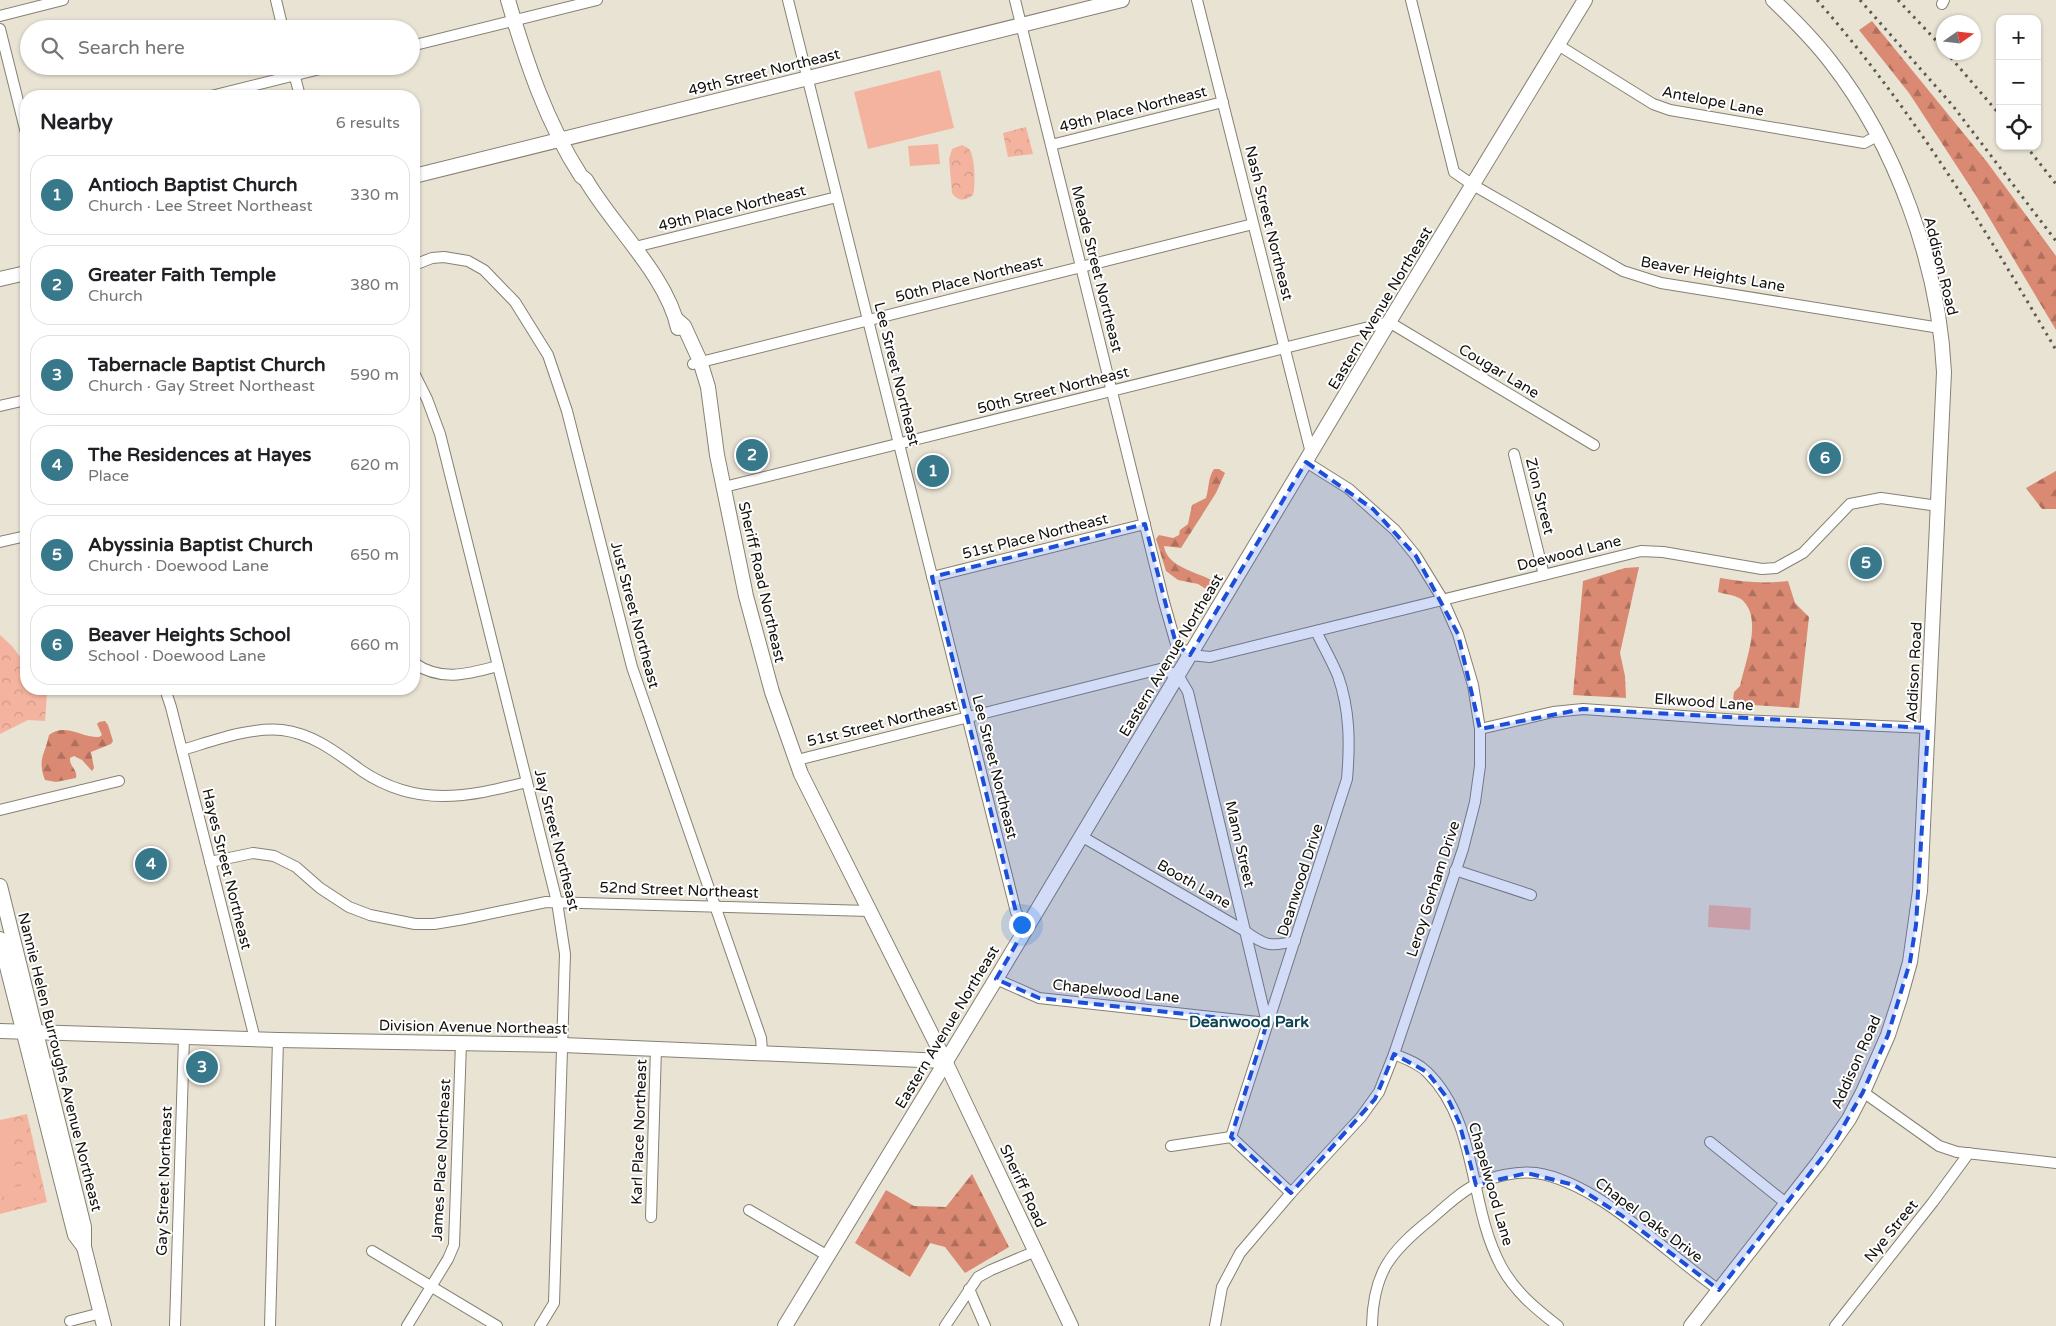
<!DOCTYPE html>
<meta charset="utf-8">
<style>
body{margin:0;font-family:"Varela Round",sans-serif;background:#f2f2f2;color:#202124}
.controls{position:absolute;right:15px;top:15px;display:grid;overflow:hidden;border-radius:10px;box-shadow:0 1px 4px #0004}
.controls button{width:45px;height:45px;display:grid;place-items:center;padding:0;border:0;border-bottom:1px solid #e0e0e0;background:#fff;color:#202124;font:25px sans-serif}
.compass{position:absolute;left:1936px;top:15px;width:45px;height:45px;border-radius:50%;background:#fff;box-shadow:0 1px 4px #0004;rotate:76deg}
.you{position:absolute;left:1021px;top:924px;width:18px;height:18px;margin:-12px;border:4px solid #fff;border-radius:50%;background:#1a73e8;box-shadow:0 0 0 8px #1a73e833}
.badge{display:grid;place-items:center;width:32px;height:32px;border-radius:50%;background:#37788b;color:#fff;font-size:16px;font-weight:700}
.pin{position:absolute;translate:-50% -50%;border:2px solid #fff;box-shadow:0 1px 5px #0006}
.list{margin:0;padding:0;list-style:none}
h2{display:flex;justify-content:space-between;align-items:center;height:65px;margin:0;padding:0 20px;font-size:21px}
h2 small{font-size:16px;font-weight:400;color:#757577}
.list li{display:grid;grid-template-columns:32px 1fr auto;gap:15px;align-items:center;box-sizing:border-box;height:80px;margin:0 10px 10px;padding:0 10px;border:1px solid #e0e0e0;border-radius:20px}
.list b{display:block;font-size:19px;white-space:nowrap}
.list p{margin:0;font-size:16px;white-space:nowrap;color:#757577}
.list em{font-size:16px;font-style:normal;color:#757577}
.icon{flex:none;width:28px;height:28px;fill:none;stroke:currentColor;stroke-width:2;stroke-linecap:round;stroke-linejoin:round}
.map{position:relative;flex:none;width:2056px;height:1326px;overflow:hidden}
.search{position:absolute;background:#fff;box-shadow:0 1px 4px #0004;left:20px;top:20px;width:400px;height:55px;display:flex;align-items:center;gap:12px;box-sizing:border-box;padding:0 18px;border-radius:28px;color:#757577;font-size:19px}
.panel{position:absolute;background:#fff;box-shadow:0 1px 4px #0004;left:20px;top:90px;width:400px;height:605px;border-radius:20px}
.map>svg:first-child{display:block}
</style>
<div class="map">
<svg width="2056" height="1326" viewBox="0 0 2056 1326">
<defs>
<pattern id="forest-firs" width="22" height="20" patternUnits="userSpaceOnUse" patternTransform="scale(1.25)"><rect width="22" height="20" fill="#da8a72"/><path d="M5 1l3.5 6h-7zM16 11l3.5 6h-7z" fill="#b06f5c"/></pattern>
<pattern id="park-crowns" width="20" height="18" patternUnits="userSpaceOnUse" patternTransform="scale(1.25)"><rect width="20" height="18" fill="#f4b39f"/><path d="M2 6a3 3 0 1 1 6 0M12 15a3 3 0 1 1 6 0" fill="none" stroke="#d09988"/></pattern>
</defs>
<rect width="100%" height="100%" fill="#e9e3d4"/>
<!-- forest -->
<g fill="url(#forest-firs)">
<path d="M 1872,21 L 1987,162 L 2056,256 L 2056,330 L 1975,194 L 1909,93 L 1859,30 Z"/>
<path d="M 1214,469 L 1219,469 L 1225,473 L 1216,493 L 1181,548 L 1164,546 C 1167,568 1199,572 1215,582 L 1209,591 L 1198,584 L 1178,580 L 1166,571 L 1156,539 L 1159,535 L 1173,538 L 1179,535 L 1180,530 L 1188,524 L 1192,505 L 1206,498 C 1209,489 1208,477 1214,469 Z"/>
<path d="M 2056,471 L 2056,509 L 2042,509 L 2026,488 Z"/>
<path d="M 1639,567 L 1620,653 L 1625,676 L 1626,698 L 1573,695 L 1583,581 L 1625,568 Z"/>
<path d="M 1720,578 C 1743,582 1765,584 1788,581 L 1795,603 L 1809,617 L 1799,708 L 1737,704 L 1733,700 L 1734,692 L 1740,686 C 1745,662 1764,617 1741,599 C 1735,595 1724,594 1718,592 Z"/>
<path d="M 105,721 L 108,725 L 113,741 L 111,744 L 91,752 L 94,768 L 92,771 L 82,760 L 74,756 L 70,758 C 69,766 78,770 76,778 L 56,782 L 45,780 C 37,759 45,755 49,735 C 64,722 83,738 99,737 L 102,735 L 97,724 L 99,722 Z"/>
<path d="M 972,1174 L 1009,1247 L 965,1273 L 945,1247 L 930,1243 L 910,1277 L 855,1243 L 886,1190 L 914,1206 L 946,1207 Z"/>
</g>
<!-- park -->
<g fill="url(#park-crowns)">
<path d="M 1026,127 L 1033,154 L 1008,157 L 1003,133 Z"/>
<path d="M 962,145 C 964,146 967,147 969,149 C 975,155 976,188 973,195 C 965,201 958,202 952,193 L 949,159 L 952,149 Z"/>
<path d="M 0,635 L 12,646 L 26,665 L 26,689 L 44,689 L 47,693 L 45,721 L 28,720 L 0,734 Z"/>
<path d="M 27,1114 L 47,1202 L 0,1214 L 0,1120 Z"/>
</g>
<!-- garden -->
<g fill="#f4b39f">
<path d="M 940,70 L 954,128 L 868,149 L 854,92 Z"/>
<path d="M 938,144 L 940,164 L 910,166 L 908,146 Z"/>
<path d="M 1709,905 L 1751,908 L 1750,930 L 1708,927 Z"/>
<path d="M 19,1122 L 23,1137 L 0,1143 L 0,1127 Z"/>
<path d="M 24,1142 L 28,1157 L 0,1164 L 0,1148 Z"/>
<path d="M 30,1162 L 33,1177 L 1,1184 L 0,1169 Z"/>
<path d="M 35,1182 L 38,1197 L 6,1205 L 2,1190 Z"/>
</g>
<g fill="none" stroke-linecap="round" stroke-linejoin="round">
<defs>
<g id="street">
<path d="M 276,0 L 283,29"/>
<path d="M 788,0 L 1016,912 L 1026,927"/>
<path d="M 1015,0 L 1164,602 L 1176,644 L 1190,655 L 1210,657 L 1641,551 L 1663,552 L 1762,569 L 1776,568 L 1803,553 L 1850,504 L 1881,498 L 1938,506"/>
<path d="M 1197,0 L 1311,453"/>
<path d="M 1411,0 L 1454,172 L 1473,185 L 1623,271 L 1661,283 L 1940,328"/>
<path d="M 1942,4 L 1944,0"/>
<path d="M 0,16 L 63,0"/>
<path d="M 0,29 L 26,133"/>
<path d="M 1558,45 L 1653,104 L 1670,110 L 1864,143 L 1877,136"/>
<path d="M 411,46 L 597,0"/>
<path d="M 292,66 L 300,96"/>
<path d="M 211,96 L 332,66"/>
<path d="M 1051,145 L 1223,102"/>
<path d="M 635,247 L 837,197"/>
<path d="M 414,265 L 432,258 L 444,257 L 468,261 L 484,270 L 515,302 L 548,355 L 567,411 L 632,667 L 761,1038 L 762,1052"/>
<path d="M 693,364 L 1253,224"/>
<path d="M 414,373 L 427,399 L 440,434 L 557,902 L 565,954 L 554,1303 L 540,1326"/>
<path d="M 0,406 L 26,400"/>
<path d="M 1514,454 L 1544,575"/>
<path d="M 724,487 L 1389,322 L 1594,445"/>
<path d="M 0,542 L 26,536"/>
<path d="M 932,577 L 1145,524"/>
<path d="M 414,663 C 441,682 468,674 498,666"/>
<path d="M 165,689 L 171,707 L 255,1039"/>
<path d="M 1480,729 L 1553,712 L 1583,709 L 1740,720 L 1928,728"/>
<path d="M 182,750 C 213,741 249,727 282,730 C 314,734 337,753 362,771 C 417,808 468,797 527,782"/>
<path d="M 797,760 L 1160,669 L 1178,675 L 1188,692 L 1267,1023 L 1039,998 L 996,979"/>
<path d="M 0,810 L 119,781"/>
<path d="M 1081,836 L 1245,931 C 1265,946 1271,947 1295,941"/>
<path d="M 210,862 L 253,853 L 274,856 L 296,867 L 320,888 L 349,907 L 370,915 L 415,924 L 434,924 L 464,919 L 546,902 L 869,911"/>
<path d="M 1455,870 L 1531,895"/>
<path d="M 1394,1054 C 1406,1059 1418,1063 1427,1072 C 1479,1123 1468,1205 1501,1266 C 1515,1292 1536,1309 1558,1326"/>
<path d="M 1863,1092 L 1939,1146 L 1957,1152 L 2056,1163"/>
<path d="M 1231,1137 L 1347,779 C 1350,744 1350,710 1338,676 C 1332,661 1323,646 1316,631"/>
<path d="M 1710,1142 L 1787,1204"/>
<path d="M 1171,1146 L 1231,1137 L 1291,1193"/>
<path d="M 749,1210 L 828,1256"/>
<path d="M 651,1217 L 656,1048"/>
<path d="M 372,1251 L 497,1326"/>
<path d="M 969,1289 L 985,1326"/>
<path d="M 70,1321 L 101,1313"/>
<path d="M 175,1326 L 184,1037"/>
<path d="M 270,1326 L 278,1040"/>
<path d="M 407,1326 L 448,1259 L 454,1245 L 461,1043"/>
<path d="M 945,1326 L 978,1277 L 991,1270 L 1036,1251"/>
<path d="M 1215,1326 L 1222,1287 L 1240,1253 L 1291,1193 L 1361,1117 L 1379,1092 L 1394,1054 L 1463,849 L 1475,802 L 1480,766 L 1480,729 L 1473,685 L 1458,634 L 1443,600 L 1416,556 L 1395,530 L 1349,489 L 1306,462"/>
<path d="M 1372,1326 C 1373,1272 1391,1251 1431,1219 C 1445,1207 1460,1192 1477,1184 C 1494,1176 1517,1171 1536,1173 C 1598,1182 1667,1254 1719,1290"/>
<path d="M 1835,1326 L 1933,1202 L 1969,1153"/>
</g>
<g id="secondary">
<path d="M 508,0 C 526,61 546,122 581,176 L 586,180 C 612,225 667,276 678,328"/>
<path d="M 414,176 L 1122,0"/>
<path d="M 0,279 L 26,273"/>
<path d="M 676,319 L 684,326 L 700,361 L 708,387 L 717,455 L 746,596 L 772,692 L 801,774 L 945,1061 L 1071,1326"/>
<path d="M 0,886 L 84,1227 L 84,1247 L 104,1326"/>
<path d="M 0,939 L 75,1235 L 84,1247"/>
<path d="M 0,1031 L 278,1040 L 563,1045 L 945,1061"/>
<path d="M 785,1326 L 996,979 L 1389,322 L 1585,0"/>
<path d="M 1691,1326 L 1819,1162 L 1849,1119 L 1863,1092 L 1888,1035 L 1900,998 L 1910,962 L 1920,891 L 1944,372 C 1939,265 1896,145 1830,61 C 1813,39 1793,19 1773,0"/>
</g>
</defs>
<!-- street casing -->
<use href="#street" stroke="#868173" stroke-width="12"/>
<!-- secondary casing -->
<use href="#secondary" stroke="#868173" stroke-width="16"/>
<!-- street -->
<use href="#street" stroke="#fff" stroke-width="10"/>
<!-- secondary -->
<use href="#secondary" stroke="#fff" stroke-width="14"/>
<!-- rail -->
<g stroke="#5c5950" stroke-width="3" stroke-dasharray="2.5 5" stroke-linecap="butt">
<path d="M 1817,0 C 1911,107 1984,227 2056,350"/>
<path d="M 1860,0 L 1953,106 L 2056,241"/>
<path d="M 1898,0 L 1944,49"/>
<path d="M 1946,52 L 2000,115"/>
<path d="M 2026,146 L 2056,184"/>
</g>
</g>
<!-- marked area -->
<path fill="#1d4ed8" fill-opacity="0.2" stroke="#1d4ed8" stroke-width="4" stroke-dasharray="10 6" stroke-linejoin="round" d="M 1306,462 L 1373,509 L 1416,556 L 1458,634 L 1480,729 L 1583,709 L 1928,728 L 1916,925 L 1910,962 L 1888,1035 L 1863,1092 L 1835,1141 L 1719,1290 L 1621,1215 L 1574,1185 L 1527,1173 L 1476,1185 L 1459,1122 L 1448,1099 L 1427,1072 L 1394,1054 L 1375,1099 L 1291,1193 L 1231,1137 L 1267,1023 L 1039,998 L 996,979 L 1026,927 L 1016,912 L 932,577 L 1145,524 L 1176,644 L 1190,655 Z"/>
<g text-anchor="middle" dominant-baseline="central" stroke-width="4" stroke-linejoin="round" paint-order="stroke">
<!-- street labels -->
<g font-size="15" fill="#13110c" stroke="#fff">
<text transform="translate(764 72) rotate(-14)">49th Street Northeast</text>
<text transform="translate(1713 101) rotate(11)">Antelope Lane</text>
<text transform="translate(1133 109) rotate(-14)">49th Place Northeast</text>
<text transform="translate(732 208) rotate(-14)">49th Place Northeast</text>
<text transform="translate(1269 223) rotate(76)">Nash Street Northeast</text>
<text transform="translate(1941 266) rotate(76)">Addison Road</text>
<text transform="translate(1097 269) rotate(76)">Meade Street Northeast</text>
<text transform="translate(1713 274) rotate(10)">Beaver Heights Lane</text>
<text transform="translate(969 279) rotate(-14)">50th Place Northeast</text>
<text transform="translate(1380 308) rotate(-59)">Eastern Avenue Northeast</text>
<text transform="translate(1499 371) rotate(31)">Cougar Lane</text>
<text transform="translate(897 374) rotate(76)">Lee Street Northeast</text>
<text transform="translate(1053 390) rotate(-14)">50th Street Northeast</text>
<text transform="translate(1540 496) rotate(76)">Zion Street</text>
<text transform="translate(1035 536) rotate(-14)">51st Place Northeast</text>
<text transform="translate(1569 553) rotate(-14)">Doewood Lane</text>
<text transform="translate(762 582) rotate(77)">Sheriff Road Northeast</text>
<text transform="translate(635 615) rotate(75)">Just Street Northeast</text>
<text transform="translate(1171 655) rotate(-59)">Eastern Avenue Northeast</text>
<text transform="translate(1914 672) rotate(-87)">Addison Road</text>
<text transform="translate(1704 702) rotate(4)">Elkwood Lane</text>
<text transform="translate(882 723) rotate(-14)">51st Street Northeast</text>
<text transform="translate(995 767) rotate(76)">Lee Street Northeast</text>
<text transform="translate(557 840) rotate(76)">Jay Street Northeast</text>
<text transform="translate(1240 844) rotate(77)">Mann Street</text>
<text transform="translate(227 869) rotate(76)">Hayes Street Northeast</text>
<text transform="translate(1300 880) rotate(-72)">Deanwood Drive</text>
<text transform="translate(1194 884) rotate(30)">Booth Lane</text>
<text transform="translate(1433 889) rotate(-72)">Leroy Gorham Drive</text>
<text transform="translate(679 890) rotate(2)">52nd Street Northeast</text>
<text transform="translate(1116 991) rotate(6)">Chapelwood Lane</text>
<text transform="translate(473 1027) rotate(1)">Division Avenue Northeast</text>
<text transform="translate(947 1027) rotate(-59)">Eastern Avenue Northeast</text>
<text transform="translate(60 1062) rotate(76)">Nannie Helen Burroughs Avenue Northeast</text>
<text transform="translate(1856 1062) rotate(-66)">Addison Road</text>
<text transform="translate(639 1132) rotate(-88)">Karl Place Northeast</text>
<text transform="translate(441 1160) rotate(-87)">James Place Northeast</text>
<text transform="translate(164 1181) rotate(-88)">Gay Street Northeast</text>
<text transform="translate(1491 1184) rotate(74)">Chapelwood Lane</text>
<text transform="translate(1023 1186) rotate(65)">Sheriff Road</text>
<text transform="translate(1649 1220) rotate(37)">Chapel Oaks Drive</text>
<text transform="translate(1891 1231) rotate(-51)">Nye Street</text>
</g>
<!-- neighbourhood labels -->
<g font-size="16" font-weight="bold" fill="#0d4554" stroke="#fff">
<text x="1249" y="1022">Deanwood Park</text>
</g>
</g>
</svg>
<div class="controls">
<button>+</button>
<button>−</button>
<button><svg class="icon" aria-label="locate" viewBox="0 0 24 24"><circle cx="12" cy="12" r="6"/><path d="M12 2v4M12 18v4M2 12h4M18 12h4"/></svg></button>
</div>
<svg class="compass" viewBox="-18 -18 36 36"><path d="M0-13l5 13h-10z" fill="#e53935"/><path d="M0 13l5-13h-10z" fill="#757577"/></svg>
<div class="you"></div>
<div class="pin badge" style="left:933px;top:471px">1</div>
<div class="pin badge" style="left:752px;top:455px">2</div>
<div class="pin badge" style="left:202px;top:1067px">3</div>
<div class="pin badge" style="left:151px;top:864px">4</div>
<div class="pin badge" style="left:1866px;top:563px">5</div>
<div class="pin badge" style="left:1825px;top:458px">6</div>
<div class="search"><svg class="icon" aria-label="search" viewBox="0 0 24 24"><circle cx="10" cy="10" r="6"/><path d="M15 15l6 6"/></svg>Search here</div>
<section class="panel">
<h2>Nearby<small>6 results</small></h2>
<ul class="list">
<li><span class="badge">1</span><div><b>Antioch Baptist Church</b><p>Church · Lee Street Northeast</p></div><em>330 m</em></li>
<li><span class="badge">2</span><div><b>Greater Faith Temple</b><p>Church</p></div><em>380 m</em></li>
<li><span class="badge">3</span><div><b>Tabernacle Baptist Church</b><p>Church · Gay Street Northeast</p></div><em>590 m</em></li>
<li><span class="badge">4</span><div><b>The Residences at Hayes</b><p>Place</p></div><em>620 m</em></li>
<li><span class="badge">5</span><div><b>Abyssinia Baptist Church</b><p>Church · Doewood Lane</p></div><em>650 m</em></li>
<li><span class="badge">6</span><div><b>Beaver Heights School</b><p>School · Doewood Lane</p></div><em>660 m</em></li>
</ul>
</section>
</div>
